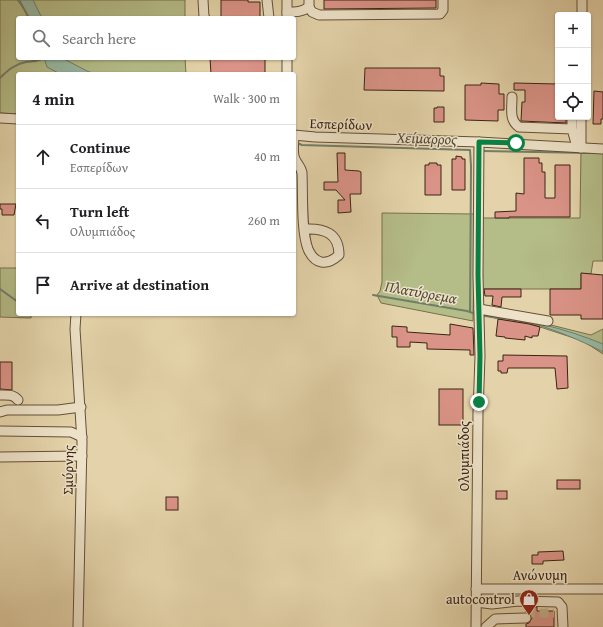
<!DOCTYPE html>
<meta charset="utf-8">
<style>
body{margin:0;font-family:"Gentium Book Plus",serif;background:#f2f2f2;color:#202124}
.controls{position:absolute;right:12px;top:12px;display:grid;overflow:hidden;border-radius:4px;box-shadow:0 1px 3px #0004}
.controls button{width:36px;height:36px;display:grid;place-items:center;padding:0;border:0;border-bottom:1px solid #e0e0e0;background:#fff;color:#202124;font:20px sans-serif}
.stop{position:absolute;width:12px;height:12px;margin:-9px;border:3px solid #0b8043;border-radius:50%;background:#fff}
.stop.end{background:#0b8043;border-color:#fff;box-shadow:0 1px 4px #0008}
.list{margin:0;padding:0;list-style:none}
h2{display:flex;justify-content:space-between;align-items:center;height:52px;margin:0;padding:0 16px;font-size:17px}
h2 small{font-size:13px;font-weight:400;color:#757577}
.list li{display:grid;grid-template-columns:26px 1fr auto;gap:12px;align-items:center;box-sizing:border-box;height:64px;padding:0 16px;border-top:1px solid #e0e0e0}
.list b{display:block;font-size:15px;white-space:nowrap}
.list p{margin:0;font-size:13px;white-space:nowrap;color:#757577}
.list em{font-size:13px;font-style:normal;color:#757577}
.icon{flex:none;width:22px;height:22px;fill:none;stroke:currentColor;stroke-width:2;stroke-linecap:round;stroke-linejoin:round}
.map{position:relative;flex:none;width:603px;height:627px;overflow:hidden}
.search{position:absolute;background:#fff;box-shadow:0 1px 3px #0004;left:16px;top:16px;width:280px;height:44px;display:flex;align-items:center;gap:10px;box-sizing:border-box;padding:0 14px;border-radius:4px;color:#757577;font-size:15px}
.panel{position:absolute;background:#fff;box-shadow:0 1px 3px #0004;left:16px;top:72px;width:280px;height:244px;border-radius:4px}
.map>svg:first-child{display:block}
</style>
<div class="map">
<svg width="603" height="627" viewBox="0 0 603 627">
<rect width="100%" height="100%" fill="#e4d3aa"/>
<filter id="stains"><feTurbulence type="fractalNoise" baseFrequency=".005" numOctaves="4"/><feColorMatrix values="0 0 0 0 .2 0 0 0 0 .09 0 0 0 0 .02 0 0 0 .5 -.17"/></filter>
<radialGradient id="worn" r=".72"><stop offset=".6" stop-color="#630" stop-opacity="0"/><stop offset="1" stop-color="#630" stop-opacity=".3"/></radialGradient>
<!-- green -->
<g fill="#b4bc88" stroke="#78704d">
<path d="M 0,0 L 185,0 L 185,18 L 18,18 L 18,58 L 185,58 L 186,74 L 18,74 L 18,114 L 0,113 Z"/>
<path d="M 581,151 L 603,152 L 603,261 L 593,261 L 591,274 L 581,274 L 581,289 L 482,289 L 482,218 L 580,218 Z"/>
<path d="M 382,213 L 475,214 L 473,321 L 381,303 L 377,295 L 380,291 L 382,282 Z"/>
<path d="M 0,268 L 18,268 L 18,314 L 31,314 L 31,318 L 0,317 Z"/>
<path d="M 482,315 L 523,318 L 591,335 L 603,329 L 603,354 L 583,341 L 528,323 L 507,321 Z"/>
</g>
<!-- water -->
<g fill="#97b9a3" stroke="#727d69">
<path d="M 17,0 L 33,0 L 42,18 L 28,18 L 25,10 Z"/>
<path d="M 44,58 L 62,58 L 89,72 L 100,74 L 60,74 L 47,67 Z"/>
<path d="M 482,316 C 524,318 564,328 603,344 L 603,352 C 580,340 556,330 531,323 C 515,319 498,319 482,316 Z"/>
</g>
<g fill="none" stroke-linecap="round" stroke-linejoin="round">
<!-- stream -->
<g stroke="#727d69" stroke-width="2">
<path d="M 19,0 L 29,18"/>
<path d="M 0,78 C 8,70 15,64 26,62 C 33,61 39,61 45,58"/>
<path d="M 297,143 L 302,145 L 470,150 L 471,166 L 470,312"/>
<path d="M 482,151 L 590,153"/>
<path d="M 0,289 L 18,302"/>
<path d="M 373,295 L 467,311 L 476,314"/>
<path d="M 482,315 L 493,316"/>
</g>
</g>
<!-- building -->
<g fill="#da9387" stroke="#3b2412">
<path d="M 221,0 L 248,0 L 248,2 L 260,2 L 260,18 L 221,18 Z"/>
<path d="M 324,0 L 436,0 L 436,8 L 324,9 Z"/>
<path d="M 210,58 L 265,58 L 265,74 L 211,74 Z"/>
<path d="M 365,68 L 440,68 L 440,76 L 444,76 L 444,91 L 364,90 Z"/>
<path d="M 481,83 L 499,84 L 499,94 L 504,94 L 504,110 L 498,110 L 498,121 L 465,120 L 465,85 L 481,85 Z"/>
<path d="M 514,83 L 558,84 L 558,117 L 566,117 L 566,123 L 521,121 L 522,102 L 525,102 L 525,90 L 514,90 Z"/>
<path d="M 594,91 L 603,92 L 603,119 L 601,119 L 601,124 L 593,124 Z"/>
<path d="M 437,107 L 444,107 L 444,122 L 434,122 L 434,108 L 437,108 Z"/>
<path d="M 337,153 L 345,153 L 345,170 L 359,171 L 361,172 L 361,194 L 350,194 L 351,212 L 338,213 L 338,200 L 345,200 L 336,190 L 324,190 L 324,182 L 338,182 Z"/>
<path d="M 456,156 L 462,157 L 462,159 L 465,159 L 465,190 L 452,190 L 452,159 L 456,159 Z"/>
<path d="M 524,158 L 539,158 L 539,163 L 542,163 L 542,172 L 545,172 L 545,198 L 555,198 L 555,165 L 570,165 L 570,217 L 509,217 L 509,218 L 495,218 L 495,212 L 516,211 L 516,193 L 524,194 Z"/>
<path d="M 429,163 L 437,163 L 437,165 L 441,165 L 441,195 L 425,195 L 425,165 L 429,165 Z"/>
<path d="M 0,204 L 16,204 L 14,215 L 2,215 L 2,209 L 0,209 Z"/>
<path d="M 581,273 L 603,275 L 603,319 L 581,319 L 581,315 L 550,315 L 550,289 L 581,289 Z"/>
<path d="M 484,289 L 521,289 L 521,297 L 502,297 L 501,307 L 492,305 L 493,296 L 485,296 Z"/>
<path d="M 498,319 L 529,324 L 540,327 L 538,336 L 532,336 L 532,338 L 525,336 L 525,340 L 505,338 L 505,337 L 496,336 Z"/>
<path d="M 450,324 L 473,328 L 474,355 L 470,355 L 470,350 L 427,349 L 427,343 L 410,342 L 410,347 L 397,347 L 397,337 L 392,337 L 392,326 L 407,327 L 407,332 L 450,335 Z"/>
<path d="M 503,355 L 567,356 L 568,388 L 557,389 L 555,368 L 508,368 L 507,373 L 501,373 L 501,371 L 498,371 L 498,361 L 503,361 Z"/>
<path d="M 0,362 L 12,362 L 12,390 L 0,389 Z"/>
<rect x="439" y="389" width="24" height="36"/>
<rect x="557" y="480" width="23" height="9"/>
<rect x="496" y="491" width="11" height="8"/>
<rect x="166" y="497" width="12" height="13"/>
<path d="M 563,551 L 564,560 L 543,561 L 543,564 L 532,564 L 532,555 L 538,555 L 538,552 Z"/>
<path d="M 526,607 L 537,607 L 537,611 L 554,611 L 554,627 L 526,627 L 526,624 L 529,623 L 532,618 L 531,615 L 526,612 Z"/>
</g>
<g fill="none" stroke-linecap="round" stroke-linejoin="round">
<!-- minor-tunnel -->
<path stroke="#c2b08c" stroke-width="9" stroke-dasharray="9 4.5" stroke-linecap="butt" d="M 526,613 L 554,613"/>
<defs>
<g id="minor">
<path d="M 203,0 L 204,17 L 205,18"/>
<path d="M 267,0 L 269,18"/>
<path d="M 287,0 L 287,18"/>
<path d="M 309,0 L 309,7 L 312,12 L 319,15 L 440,14 L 443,10 L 443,0"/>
<path d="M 287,12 C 296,12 302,12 309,7"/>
<path d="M 582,15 L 582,0"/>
<path d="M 287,58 L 287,74"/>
<path d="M 512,97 C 512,109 509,120 519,127 L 572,129 L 577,147"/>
<path d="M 0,118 L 18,119"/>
<path d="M 572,129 L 572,117"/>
<path d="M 294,135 L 315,137 L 479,142 L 603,149"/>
<path d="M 294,135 C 294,142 292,153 295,159 C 297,164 301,167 302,173 C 303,193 301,231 308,249 C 315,265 327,266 339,255 C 339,233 324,228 305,229"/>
<path d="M 581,148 L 581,117"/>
<path d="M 479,309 L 548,321"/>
<path d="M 76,314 L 75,329 L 82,442 L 78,627"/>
<path d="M 0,395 C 7,395 13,394 18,400"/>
<path d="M 0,412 L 7,410 L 58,410 L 81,407"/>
<path d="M 0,431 L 71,432 L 82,437"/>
<path d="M 0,457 L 82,456"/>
<path d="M 476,589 L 603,589"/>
<path d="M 476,602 L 492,604 L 518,601 L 558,602 L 562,607 L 563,627"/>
<path d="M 476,627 L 478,413 L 480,356 L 478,275 L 479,142"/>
<path d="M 486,627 L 495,619 L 526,618"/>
</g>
</defs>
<!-- minor casing -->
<use href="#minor" stroke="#655038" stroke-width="11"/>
<!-- minor -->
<use href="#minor" stroke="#ede2c8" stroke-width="9"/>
</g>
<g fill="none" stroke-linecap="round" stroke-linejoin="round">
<!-- route -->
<path stroke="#0b8043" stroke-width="5" d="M 479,402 L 480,356 L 478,275 L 479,142 L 516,143"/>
</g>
<!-- icons -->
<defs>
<symbol id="shop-pin" viewBox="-11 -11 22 30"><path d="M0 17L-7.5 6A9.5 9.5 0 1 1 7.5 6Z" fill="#8f2418" stroke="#ede2c8"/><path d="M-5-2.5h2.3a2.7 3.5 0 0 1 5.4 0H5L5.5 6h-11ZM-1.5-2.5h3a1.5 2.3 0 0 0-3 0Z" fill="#fff"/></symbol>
</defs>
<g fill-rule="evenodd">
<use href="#shop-pin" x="518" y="588" width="22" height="30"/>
</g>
<g text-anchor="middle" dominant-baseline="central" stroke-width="3" stroke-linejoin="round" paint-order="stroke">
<!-- street labels -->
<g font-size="14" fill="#3b2412" stroke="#ede2c8">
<text transform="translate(341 124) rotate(2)">Εσπερίδων</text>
<text transform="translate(464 456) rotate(-90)">Ολυμπιάδος</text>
<text transform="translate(68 470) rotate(-89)">Σμύρνης</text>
<text x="540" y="575">Ανώνυμη</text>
</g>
<!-- poi labels -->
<g font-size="14" fill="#3b2412" stroke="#ede2c8" text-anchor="end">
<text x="515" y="599">autocontrol</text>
</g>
<!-- water labels -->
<g font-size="15" font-style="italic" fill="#524936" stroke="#ede2c8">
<text transform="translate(427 138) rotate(2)">Χείμαρρος</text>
<text transform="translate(421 292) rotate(10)">Πλατύρρεμα</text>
</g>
</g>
<rect width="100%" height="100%" filter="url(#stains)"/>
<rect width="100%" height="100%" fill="url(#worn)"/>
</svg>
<div class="controls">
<button>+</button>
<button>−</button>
<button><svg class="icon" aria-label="locate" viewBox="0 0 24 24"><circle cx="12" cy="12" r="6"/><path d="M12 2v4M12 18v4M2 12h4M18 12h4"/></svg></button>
</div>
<div class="stop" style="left:516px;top:143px"></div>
<div class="stop end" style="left:479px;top:402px"></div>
<div class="search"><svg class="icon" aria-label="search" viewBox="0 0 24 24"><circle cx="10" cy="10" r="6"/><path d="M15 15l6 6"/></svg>Search here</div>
<section class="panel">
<h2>4 min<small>Walk · 300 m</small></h2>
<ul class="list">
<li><svg class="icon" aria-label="ahead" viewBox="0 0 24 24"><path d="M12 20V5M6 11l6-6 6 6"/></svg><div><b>Continue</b><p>Εσπερίδων</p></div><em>40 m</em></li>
<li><svg class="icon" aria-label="left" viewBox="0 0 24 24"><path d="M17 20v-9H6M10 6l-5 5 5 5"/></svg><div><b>Turn left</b><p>Ολυμπιάδος</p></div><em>260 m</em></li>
<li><svg class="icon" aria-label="arrive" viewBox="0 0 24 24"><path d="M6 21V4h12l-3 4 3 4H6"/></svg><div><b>Arrive at destination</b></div></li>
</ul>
</section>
</div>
